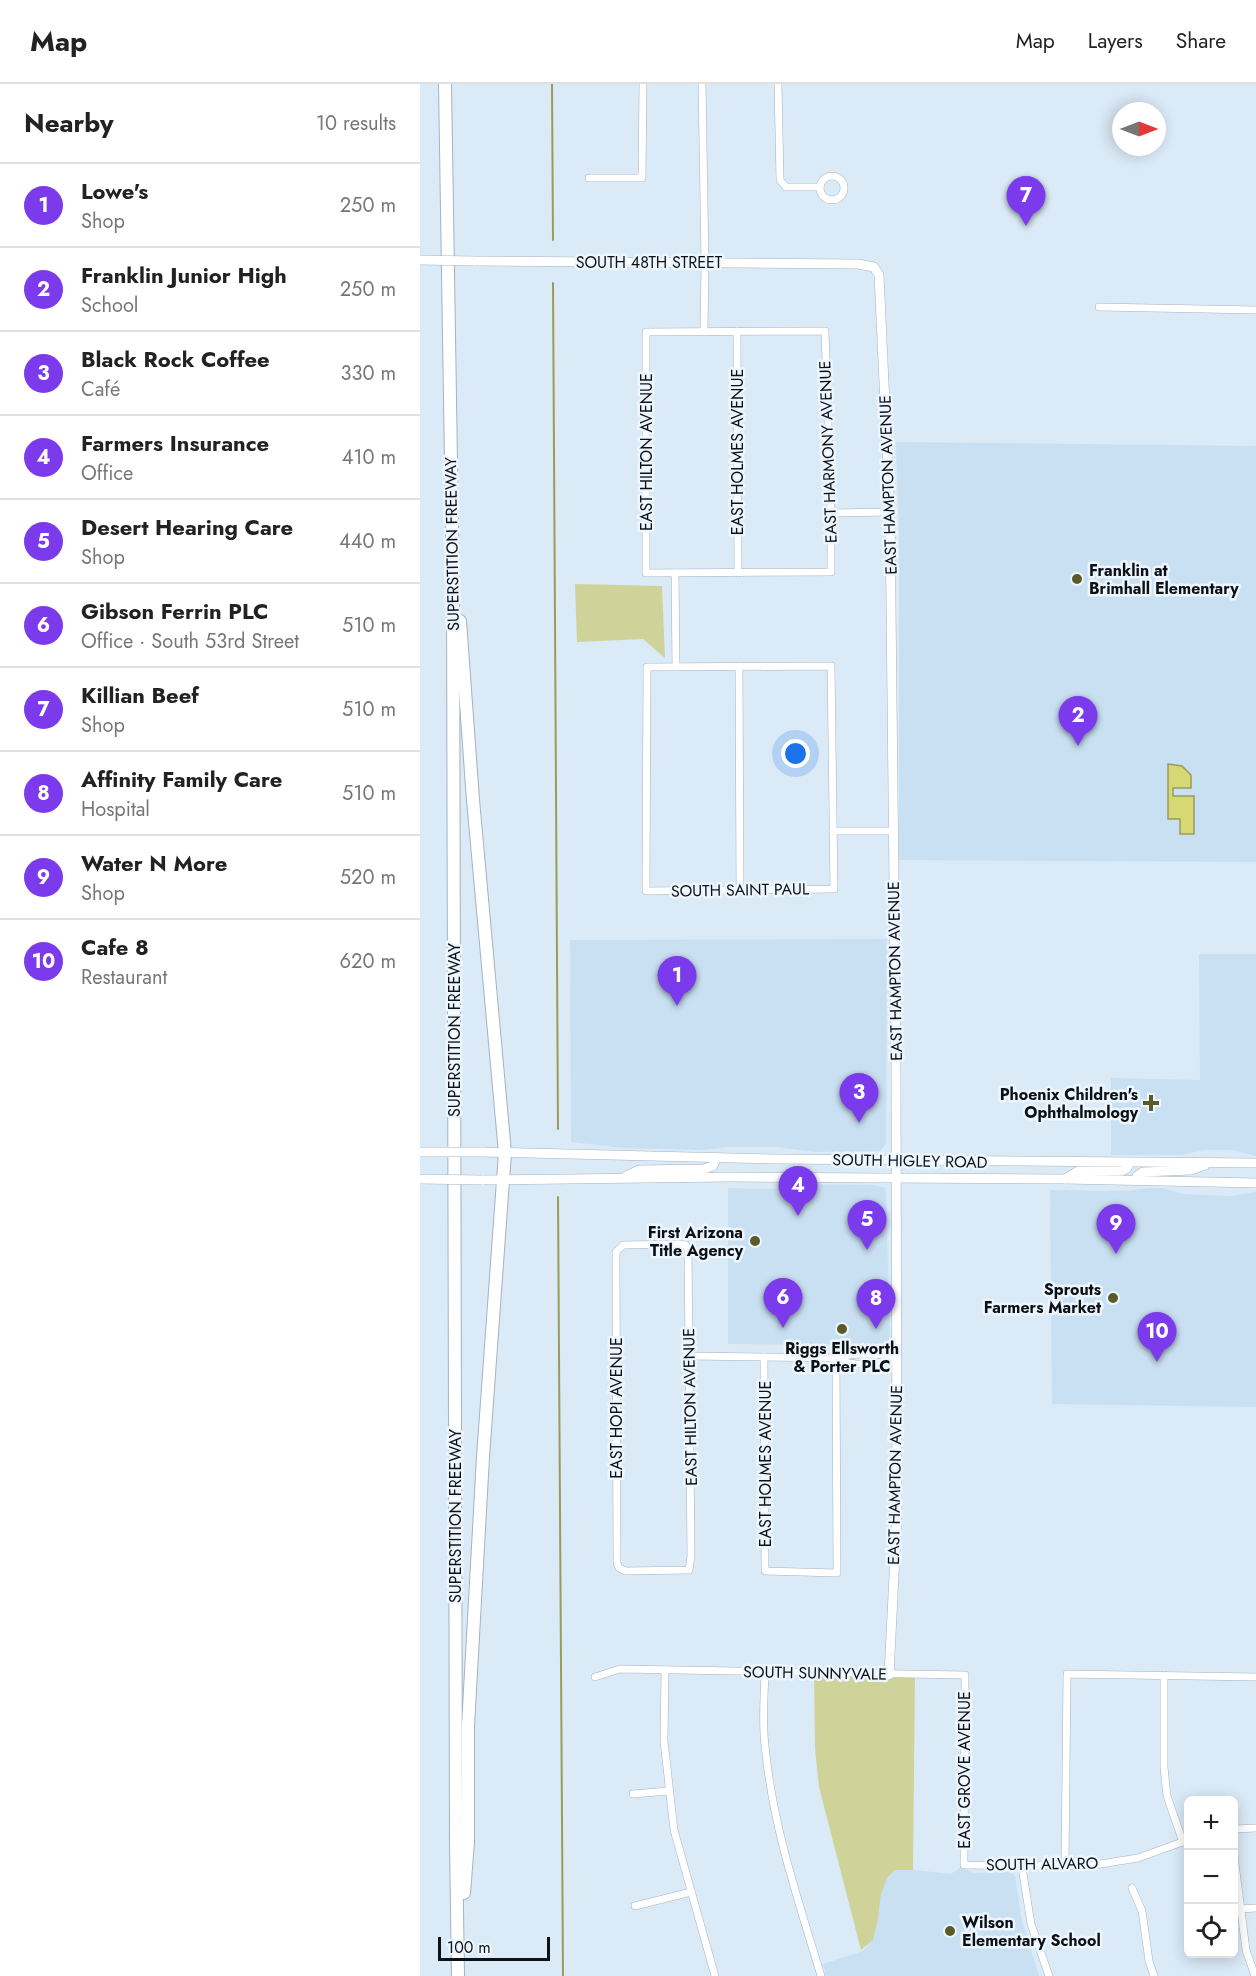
<!DOCTYPE html>
<meta charset="utf-8">
<style>
body{margin:0;font-family:Jost,sans-serif;background:#f2f2f2;color:#222}
.controls{position:absolute;right:18px;bottom:18px;display:grid;overflow:hidden;border-radius:9px;box-shadow:0 3px 15px #0003}
.controls button{width:54px;height:54px;display:grid;place-items:center;padding:0;border:0;border-bottom:2px solid #e0e0e0;background:#fff;color:#222;font:30px sans-serif}
.compass{position:absolute;left:692px;top:18px;width:54px;height:54px;border-radius:50%;background:#fff;box-shadow:0 3px 15px #0003;rotate:90deg}
.scale{position:absolute;left:18px;bottom:15px;width:112px;box-sizing:border-box;padding-left:6px;border:3px solid #0c1116;border-top:0;font-size:16px;line-height:21px;white-space:nowrap;color:#0c1116;-webkit-text-stroke:4px #edf6fe;paint-order:stroke}
.you{position:absolute;left:376px;top:670px;width:21px;height:21px;margin:-15px;border:4px solid #fff;border-radius:50%;background:#1a73e8;box-shadow:0 0 0 9px #1a73e833}
.badge{display:grid;place-items:center;width:39px;height:39px;border-radius:50%;background:#7c3aed;color:#fff;font-size:20px;font-weight:700}
.pin{position:absolute;translate:-50% -50px;filter:drop-shadow(0 2px 3px #0008)}
.pin::after{content:'';position:absolute;top:32px;width:21px;height:18px;background:inherit;clip-path:polygon(0 0,100% 0,50% 100%)}
.list{margin:0;padding:0;list-style:none}
h2{display:flex;justify-content:space-between;align-items:center;height:78px;margin:0;padding:0 24px;font-size:26px}
h2 small{font-size:20px;font-weight:400;color:#767676}
.list li{display:grid;grid-template-columns:39px 1fr auto;gap:18px;align-items:center;box-sizing:border-box;height:84px;padding:0 24px;border-top:2px solid #e0e0e0}
.list b{display:block;font-size:22px;white-space:nowrap}
.list p{margin:0;font-size:20px;white-space:nowrap;color:#767676}
.list em{font-size:20px;font-style:normal;color:#767676}
.icon{flex:none;width:33px;height:33px;fill:none;stroke:currentColor;stroke-width:2;stroke-linecap:round;stroke-linejoin:round}
.map{position:relative;flex:none;width:836px;height:1892px;overflow:hidden}
header{display:flex;align-items:center;gap:36px;box-sizing:border-box;height:84px;padding:0 30px;background:#fff;border-bottom:2px solid #e0e0e0}
header strong{font-size:28px}
nav{display:flex;gap:33px;margin-inline-start:auto;font-size:21px}
main{display:flex}
aside{flex:1;background:#fff}
.map>svg:first-child{display:block}
</style>
<header>
<strong>Map</strong>
<nav><a>Map</a><a>Layers</a><a>Share</a></nav>
</header>
<main>
<aside>
<h2>Nearby<small>10 results</small></h2>
<ul class="list">
<li><span class="badge">1</span><div><b>Lowe's</b><p>Shop</p></div><em>250 m</em></li>
<li><span class="badge">2</span><div><b>Franklin Junior High</b><p>School</p></div><em>250 m</em></li>
<li><span class="badge">3</span><div><b>Black Rock Coffee</b><p>Café</p></div><em>330 m</em></li>
<li><span class="badge">4</span><div><b>Farmers Insurance</b><p>Office</p></div><em>410 m</em></li>
<li><span class="badge">5</span><div><b>Desert Hearing Care</b><p>Shop</p></div><em>440 m</em></li>
<li><span class="badge">6</span><div><b>Gibson Ferrin PLC</b><p>Office · South 53rd Street</p></div><em>510 m</em></li>
<li><span class="badge">7</span><div><b>Killian Beef</b><p>Shop</p></div><em>510 m</em></li>
<li><span class="badge">8</span><div><b>Affinity Family Care</b><p>Hospital</p></div><em>510 m</em></li>
<li><span class="badge">9</span><div><b>Water N More</b><p>Shop</p></div><em>520 m</em></li>
<li><span class="badge">10</span><div><b>Cafe 8</b><p>Restaurant</p></div><em>620 m</em></li>
</ul>
</aside>
<div class="map">
<svg width="836" height="1892" viewBox="0 0 836 1892">
<rect width="100%" height="100%" fill="#daeaf7"/>
<!-- built -->
<g fill="#c9e0f2">
<path d="M 476,358 L 836,362 L 836,778 L 479,776 L 479,446 Z"/>
<path d="M 467,855 L 466,1060 L 460,1067 L 395,1068 L 356,1063 L 309,1063 L 283,1066 L 206,1064 L 151,1058 L 150,856 Z"/>
<path d="M 779,870 L 836,870 L 836,1072 L 812,1066 L 785,1066 L 760,1071 L 691,1071 L 691,994 L 780,996 Z"/>
<path d="M 378,1100 L 454,1101 L 465,1104 L 466,1108 L 470,1261 L 308,1260 L 308,1104 L 356,1105 Z"/>
<path d="M 730,1104 L 743,1104 L 763,1110 L 810,1112 L 836,1108 L 836,1323 L 632,1320 L 630,1106 L 707,1107 Z"/>
<path d="M 541,1783 L 553,1789 L 590,1788 L 595,1792 L 602,1837 L 619,1892 L 406,1892 L 403,1880 L 443,1867 L 453,1856 L 458,1835 L 461,1810 L 467,1794 L 475,1786 L 486,1785 L 531,1790 Z"/>
</g>
<!-- green -->
<g fill="#d0d399">
<path d="M 155,500 L 242,502 L 245,574 L 223,555 L 157,558 Z"/>
<path d="M 394,1589 L 495,1591 L 493,1786 L 475,1786 L 467,1794 L 461,1810 L 458,1835 L 453,1856 L 441,1866 L 399,1703 L 395,1665 Z"/>
</g>
<!-- water -->
<path fill="#d5d874" stroke="#999c58" stroke-width="1.5" d="M 748,680 L 762,682 L 771,691 L 771,704 L 753,704 L 753,712 L 774,712 L 774,750 L 760,750 L 760,735 L 748,735 Z"/>
<g fill="none" stroke-linecap="round" stroke-linejoin="round">
<!-- stream -->
<g stroke="#999c58" stroke-width="2">
<path d="M 132,0 L 133,156"/>
<path d="M 133,199 L 138,1045"/>
<path d="M 138,1113 L 143,1892"/>
</g>
<defs>
<g id="street">
<path d="M 282,0 L 285,178 L 284,247"/>
<path d="M 358,0 L 360,96 L 366,103 L 400,103"/>
<circle cx="412" cy="104" r="12"/>
<path d="M 169,94 L 222,94 L 223,0"/>
<path d="M 679,223 L 836,226"/>
<path d="M 317,247 L 318,489"/>
<path d="M 405,247 L 411,429 L 411,488 L 226,489 L 226,248 Z"/>
<path d="M 411,429 L 470,428"/>
<path d="M 255,489 L 256,583"/>
<path d="M 319,582 L 320,807"/>
<path d="M 411,582 L 414,805 L 226,807 L 227,583 Z"/>
<path d="M 413,747 L 473,747"/>
<path d="M 261,1160 L 266,1161 L 268,1166 L 271,1472 L 269,1486 L 206,1487 L 199,1484 L 197,1479 L 196,1168 L 203,1161 Z"/>
<path d="M 269,1272 L 416,1274 C 434,1269 457,1269 476,1273"/>
<path d="M 344,1273 L 345,1487 L 417,1489 L 416,1274"/>
<path d="M 416,1274 C 433,1283 458,1282 476,1273"/>
<path d="M 245,1586 L 244,1657 L 254,1746 L 295,1892"/>
<path d="M 345,1588 C 344,1615 342,1643 346,1670 C 354,1746 379,1819 401,1892"/>
<path d="M 744,1591 L 744,1683 L 747,1712 L 763,1758"/>
<path d="M 175,1593 L 200,1585 L 545,1591 L 544,1781 L 668,1782 L 718,1774 L 768,1756"/>
<path d="M 213,1710 L 249,1707"/>
<path d="M 814,1745 L 836,1744"/>
<path d="M 814,1772 L 826,1866 L 835,1892"/>
<path d="M 602,1783 L 611,1840 L 629,1892"/>
<path d="M 645,1783 L 647,1590 L 836,1593"/>
<path d="M 712,1804 L 722,1827 L 729,1877 L 734,1892"/>
<path d="M 215,1822 L 271,1808"/>
<path d="M 820,1825 L 836,1824"/>
</g>
<g id="secondary">
<path d="M 54,177 L 438,180 L 454,183 L 459,191 L 470,428 L 476,985 L 477,1431 L 469,1591"/>
<path d="M 62,1068 L 355,1075 L 836,1079"/>
<path d="M 206,1092 L 219,1086 L 284,1085 L 293,1082 L 296,1074"/>
<path d="M 645,1095 L 658,1087 L 702,1087 L 706,1085 L 710,1079"/>
<path d="M 62,1096 L 308,1093 L 645,1095 L 836,1099"/>
<path d="M 717,1096 L 717,1092 L 723,1088 L 771,1086 L 785,1081"/>
</g>
<g id="highway">
<path d="M 25,0 L 33,504 L 36,1759 L 38,1892"/>
<path d="M 40,537 L 53,716 L 85,1069 L 63,1373 L 48,1642 L 48,1758 L 44,1809"/>
</g>
</defs>
<!-- street casing -->
<use href="#street" stroke="#a4b3c0" stroke-width="8"/>
<!-- secondary casing -->
<use href="#secondary" stroke="#a4b3c0" stroke-width="10"/>
<!-- highway casing -->
<use href="#highway" stroke="#a4b3c0" stroke-width="14"/>
<!-- street -->
<use href="#street" stroke="#fff" stroke-width="7"/>
<!-- secondary -->
<use href="#secondary" stroke="#fff" stroke-width="9"/>
<!-- highway -->
<use href="#highway" stroke="#fff" stroke-width="12"/>
<defs>
<g id="secondary-bridge">
<path d="M 0,176 L 54,177"/>
<path d="M 0,1068 L 62,1068"/>
<path d="M 0,1095 L 62,1096"/>
</g>
</defs>
<!-- secondary-bridge casing -->
<use href="#secondary-bridge" stroke="#a4b3c0" stroke-width="10" stroke-linecap="butt"/>
<!-- secondary-bridge -->
<use href="#secondary-bridge" stroke="#fff" stroke-width="9"/>
</g>
<!-- markers -->
<g fill="#5a5b28" stroke="#edf6fe" stroke-width="2">
<circle cx="657" cy="495" r="6"/>
<path d="M728 1010h6v6h6v6h-6v6h-6v-6h-6v-6h6z"/>
<circle cx="335" cy="1157" r="6"/>
<circle cx="693" cy="1214" r="6"/>
<circle cx="422" cy="1245" r="6"/>
<circle cx="530" cy="1847" r="6"/>
</g>
<g text-anchor="middle" dominant-baseline="central" stroke-width="5" stroke-linejoin="round" paint-order="stroke">
<!-- street labels -->
<g font-size="16" fill="#0c1116" stroke="#edf6fe">
<text x="229" y="178">SOUTH 48TH STREET</text>
<text transform="translate(226 368) rotate(-90)">EAST HILTON AVENUE</text>
<text transform="translate(317 368) rotate(-90)">EAST HOLMES AVENUE</text>
<text transform="translate(408 368) rotate(-92)">EAST HARMONY AVENUE</text>
<text transform="translate(468 401) rotate(-92)">EAST HAMPTON AVENUE</text>
<text transform="translate(32 460) rotate(-91)">SUPERSTITION FREEWAY</text>
<text transform="translate(320 806) rotate(-1)">SOUTH SAINT PAUL</text>
<text transform="translate(475 887) rotate(-91)">EAST HAMPTON AVENUE</text>
<text transform="translate(34 946) rotate(-90)">SUPERSTITION FREEWAY</text>
<text transform="translate(490 1077) rotate(1)">SOUTH HIGLEY ROAD</text>
<text transform="translate(270 1323) rotate(-91)">EAST HILTON AVENUE</text>
<text transform="translate(196 1324) rotate(-90)">EAST HOPI AVENUE</text>
<text transform="translate(345 1380) rotate(-90)">EAST HOLMES AVENUE</text>
<text transform="translate(475 1391) rotate(-89)">EAST HAMPTON AVENUE</text>
<text transform="translate(35 1432) rotate(-90)">SUPERSTITION FREEWAY</text>
<text transform="translate(395 1589) rotate(1)">SOUTH SUNNYVALE</text>
<text transform="translate(544 1686) rotate(-90)">EAST GROVE AVENUE</text>
<text transform="translate(622 1780) rotate(-1)">SOUTH ALVARO</text>
</g>
<!-- poi labels -->
<g font-size="16" font-weight="bold" fill="#0c1116" stroke="#edf6fe" text-anchor="end">
<text x="669" y="486" text-anchor="start">Franklin at<tspan x="669" dy="18">Brimhall Elementary</tspan></text>
<text x="718" y="1010">Phoenix Children's<tspan x="718" dy="18">Ophthalmology</tspan></text>
<text x="323" y="1148">First Arizona<tspan x="323" dy="18">Title Agency</tspan></text>
<text x="681" y="1205">Sprouts<tspan x="681" dy="18">Farmers Market</tspan></text>
<text x="422" y="1264" text-anchor="middle">Riggs Ellsworth<tspan x="422" dy="18">&amp; Porter PLC</tspan></text>
<text x="542" y="1838" text-anchor="start">Wilson<tspan x="542" dy="18">Elementary School</tspan></text>
</g>
</g>
</svg>
<div class="controls">
<button>+</button>
<button>−</button>
<button><svg class="icon" aria-label="locate" viewBox="0 0 24 24"><circle cx="12" cy="12" r="6"/><path d="M12 2v4M12 18v4M2 12h4M18 12h4"/></svg></button>
</div>
<svg class="compass" viewBox="-18 -18 36 36"><path d="M0-13l5 13h-10z" fill="#e53935"/><path d="M0 13l5-13h-10z" fill="#767676"/></svg>
<div class="scale">100 m</div>
<div class="you"></div>
<div class="pin badge" style="left:257px;top:922px">1</div>
<div class="pin badge" style="left:658px;top:662px">2</div>
<div class="pin badge" style="left:439px;top:1039px">3</div>
<div class="pin badge" style="left:378px;top:1132px">4</div>
<div class="pin badge" style="left:447px;top:1166px">5</div>
<div class="pin badge" style="left:363px;top:1244px">6</div>
<div class="pin badge" style="left:606px;top:142px">7</div>
<div class="pin badge" style="left:456px;top:1245px">8</div>
<div class="pin badge" style="left:696px;top:1170px">9</div>
<div class="pin badge" style="left:737px;top:1278px">10</div>
</div>
</main>
